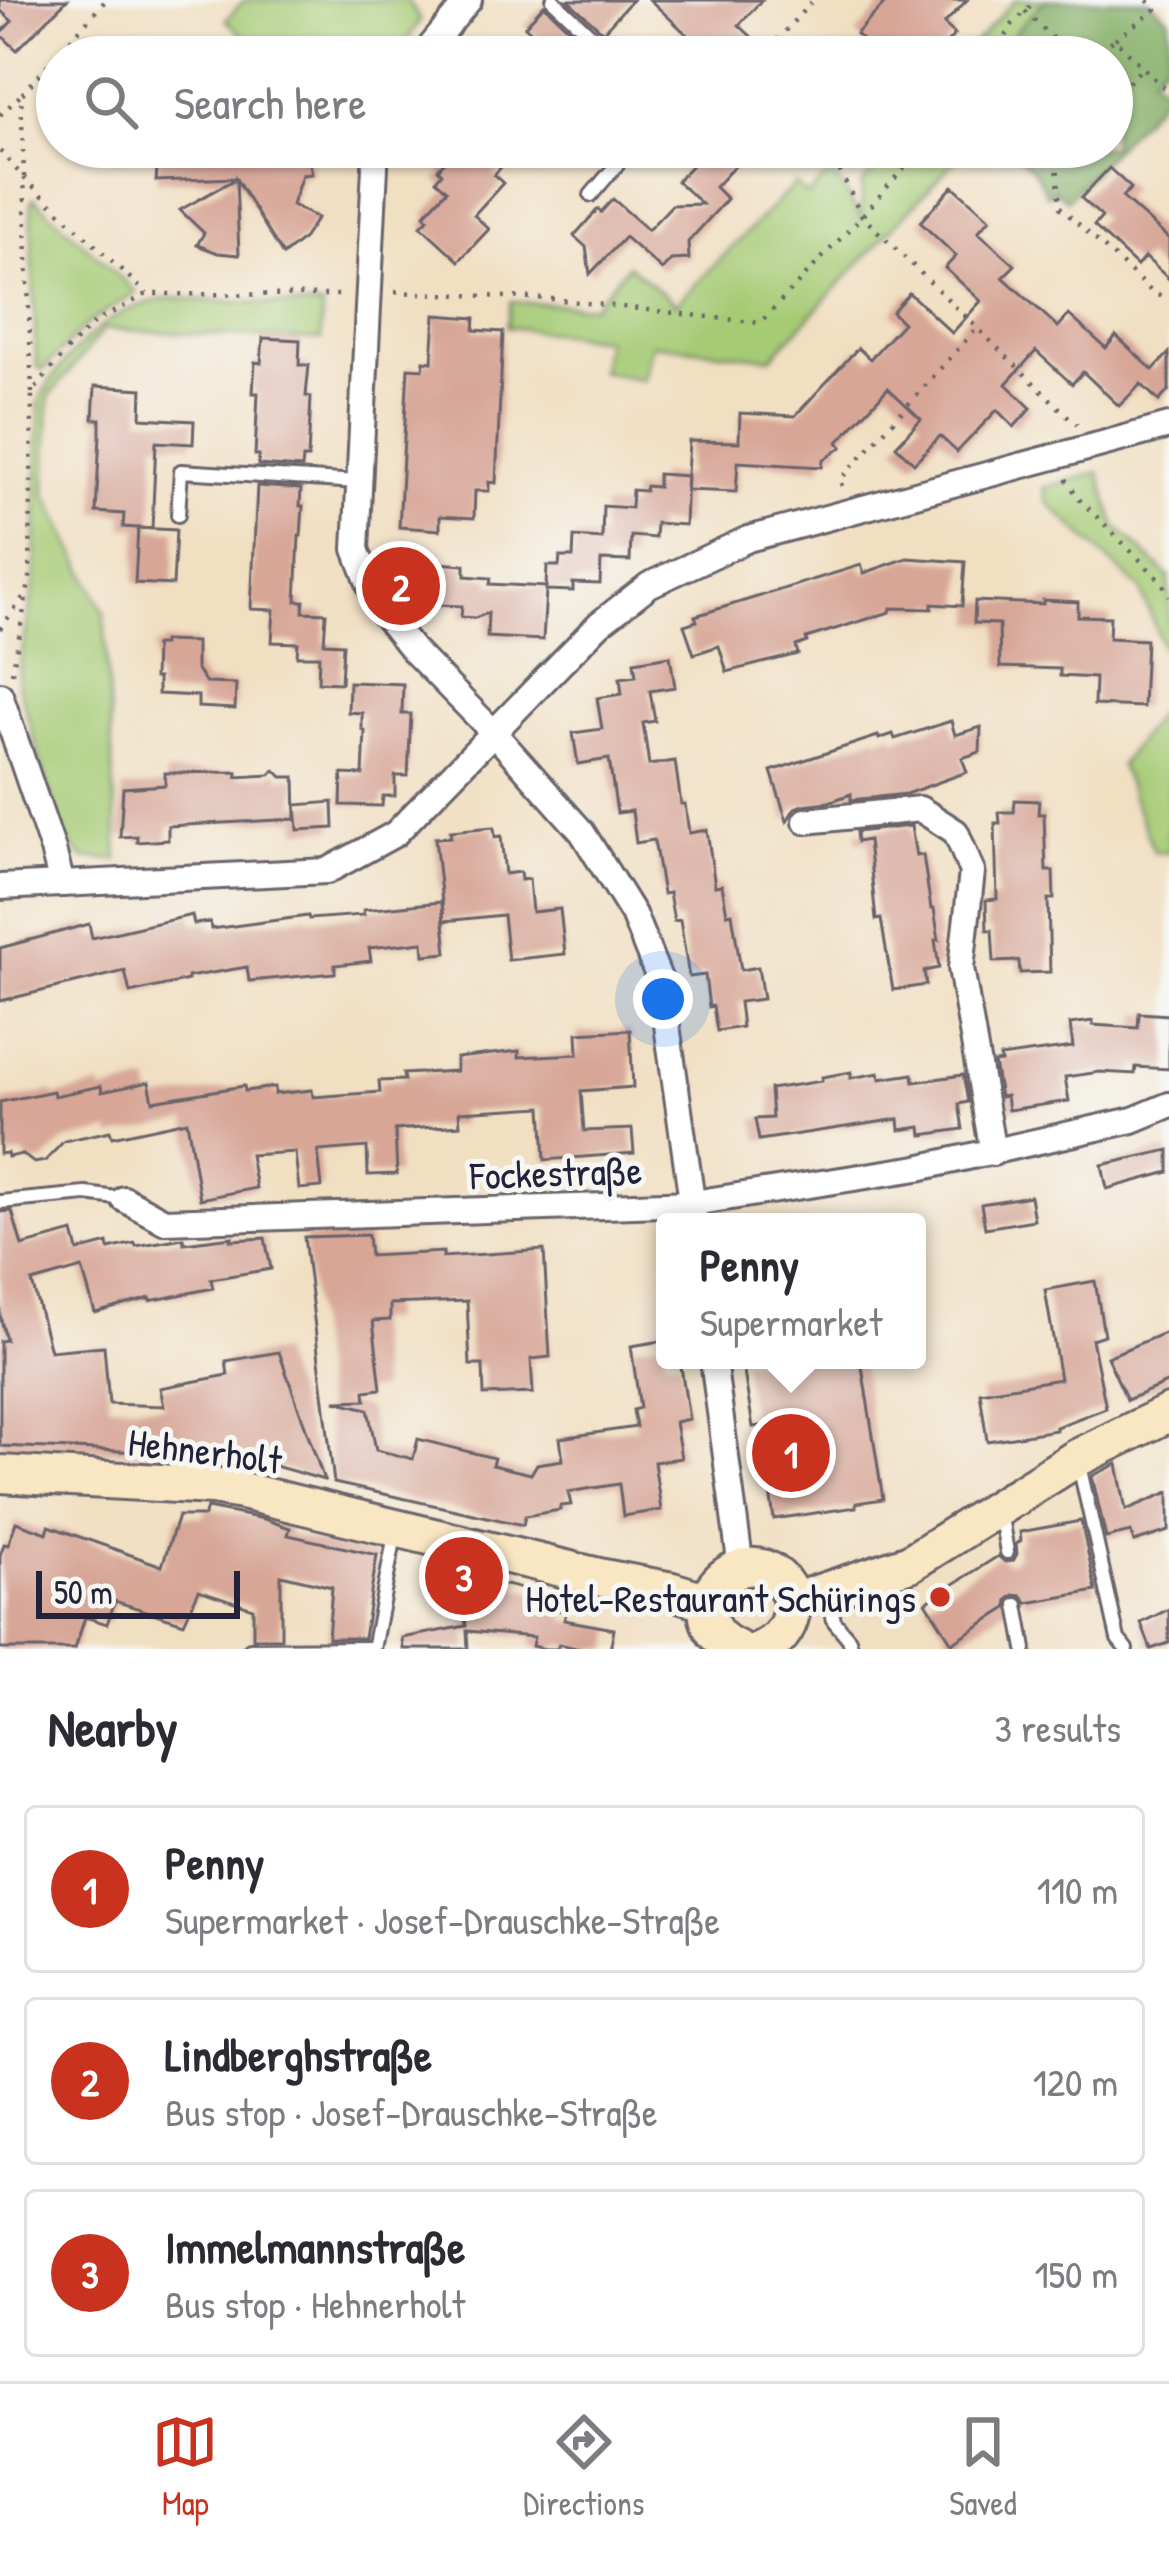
<!DOCTYPE html>
<meta charset="utf-8">
<style>
body{margin:0;font-family:"Patrick Hand",sans-serif;background:#f2f2f3;color:#2b2b33}
.scale{position:absolute;left:36px;bottom:30px;width:204px;box-sizing:border-box;padding-left:12px;border:6px solid #22223b;border-top:0;font-size:33px;line-height:42px;white-space:nowrap;color:#22223b;-webkit-text-stroke:9px #f6f6f2;paint-order:stroke}
.you{position:absolute;left:663px;top:999px;width:42px;height:42px;margin:-30px;border:9px solid #fff;border-radius:50%;background:#1a73e8;box-shadow:0 0 0 18px #1a73e833}
.badge{display:grid;place-items:center;width:78px;height:78px;border-radius:50%;background:#c8321e;color:#fff;font-size:39px;font-weight:700}
.pin{position:absolute;translate:-50% -50%;border:6px solid #fff;box-shadow:0 3px 12px #0006}
.popup{position:absolute;left:656px;top:1213px;width:270px;height:156px;box-sizing:border-box;display:grid;place-content:center;border-radius:12px;background:#fff;filter:drop-shadow(0 3px 9px #0005);font-size:39px;white-space:nowrap;color:#7c7c81}
.popup b{font-size:45px;color:#2b2b33}
.popup::after{content:'';position:absolute;left:50%;top:100%;margin-left:-24px;border:24px solid transparent;border-top-color:#fff}
.list{margin:0;padding:0;list-style:none}
h2{display:flex;justify-content:space-between;align-items:center;height:156px;margin:0;padding:0 48px;font-size:51px}
h2 small{font-size:39px;font-weight:400;color:#7c7c81}
.list li{display:grid;grid-template-columns:78px 1fr auto;gap:36px;align-items:center;box-sizing:border-box;height:168px;margin:0 24px 24px;padding:0 24px;border:3px solid #e1e1e2;border-radius:12px}
.list b{display:block;font-size:45px;white-space:nowrap}
.list p{margin:0;font-size:39px;white-space:nowrap;color:#7c7c81}
.list em{font-size:39px;font-style:normal;color:#7c7c81}
.icon{flex:none;width:66px;height:66px;fill:none;stroke:currentColor;stroke-width:2;stroke-linecap:round;stroke-linejoin:round}
.map{position:relative;flex:none;width:1169px;height:1649px;overflow:hidden}
.search{position:absolute;background:#fff;box-shadow:0 3px 9px #0004;left:36px;right:36px;top:36px;height:132px;display:flex;align-items:center;gap:30px;box-sizing:border-box;padding:0 42px;border-radius:66px;color:#7c7c81;font-size:45px}
.sheet{height:732px;background:#fff}
nav{display:flex;justify-content:space-around;align-items:center;box-sizing:border-box;height:168px;border-top:3px solid #e1e1e2;background:#fff;font-size:33px;color:#7c7c81}
nav a{display:grid;justify-items:center;gap:6px}
nav .on{color:#c8321e}
.map>svg:first-child{display:block}
</style>
<div class="map">
<svg width="1169" height="1649" viewBox="0 0 1169 1649">
<rect width="100%" height="100%" fill="#f6f6f2"/>
<filter id="ink" filterUnits="userSpaceOnUse"><feTurbulence type="fractalNoise" baseFrequency=".00833" numOctaves="2"/><feDisplacementMap in="SourceGraphic" scale="24" xChannelSelector="R" yChannelSelector="G"/><feConvolveMatrix kernelMatrix="1 2 1 2 8 2 1 2 1" color-interpolation-filters="sRGB"/></filter>
<filter id="wash" filterUnits="userSpaceOnUse"><feTurbulence type="fractalNoise" baseFrequency=".004" numOctaves="4" result="noise"/><feDisplacementMap in="SourceGraphic" scale="48" xChannelSelector="R" yChannelSelector="G"/><feGaussianBlur stdDeviation="2.7" result="paint"/><feColorMatrix in="noise" values="0 0 0 0 0 0 0 0 0 0 0 0 0 0 0 0 0 1.4 0 .05"/><feComposite in="paint" operator="in"/></filter>
<g filter="url(#wash)">
<rect width="100%" height="100%" fill="#f1dfc2"/>
<!-- green -->
<g fill="#a6cb75" stroke="#647658" stroke-width="3">
<path d="M 244,0 L 408,0 L 420,21 L 396,57 L 267,57 L 226,20 Z"/>
<path d="M 1015,0 L 1045,0 L 1016,31 L 1002,57 L 962,57 Z"/>
<path d="M 896,147 L 968,147 L 771,358 L 652,344 L 643,380 L 600,371 L 605,339 L 507,327 L 511,302 L 593,306 L 628,265 L 676,304 L 795,184 L 808,196 L 829,174 L 838,180 L 861,218 L 862,184 Z"/>
<path d="M 34,198 L 136,292 L 87,324 L 43,370 L 37,367 L 36,363 L 31,202 Z"/>
<path d="M 170,298 L 322,307 L 321,340 L 104,329 L 49,397 L 46,493 L 104,612 L 118,860 L 82,858 L 63,836 L 17,681 L 35,580 L 39,402 C 45,386 55,374 66,361 C 96,325 123,306 170,298 Z"/>
<path d="M 1099,472 L 1115,525 L 1169,577 L 1169,664 L 1141,590 L 1047,502 L 1044,488 Z"/>
<path d="M 1169,699 L 1169,853 L 1154,852 L 1120,765 Z"/>
</g>
<!-- forest -->
<path fill="#84af66" stroke="#536850" stroke-width="3" d="M 1045,0 L 1148,0 L 1169,18 L 1169,57 L 1152,76 L 1167,91 L 1067,200 L 1054,189 L 1047,195 L 1034,171 L 1008,147 L 1112,147 L 1112,57 L 1002,57 L 1016,31 Z"/>
<g id="blocks">
<!-- building -->
<g fill="#d7a697">
<path d="M 0,0 L 67,0 L 17,50 L 0,34 L 12,21 L 0,10 Z"/>
<path d="M 568,0 L 632,0 L 603,32 Z"/>
<path d="M 650,0 L 762,0 L 739,25 L 773,57 L 706,57 L 695,47 L 697,44 Z"/>
<path d="M 888,0 L 967,0 L 944,24 L 955,34 L 934,57 L 880,57 L 856,34 Z"/>
<path d="M 544,5 L 589,48 L 580,57 L 524,57 L 539,39 L 525,26 Z"/>
<path d="M 163,147 L 307,147 L 312,174 L 302,175 L 292,205 L 317,218 L 303,239 L 283,255 L 236,179 L 239,255 L 218,253 L 197,245 L 204,233 L 180,210 L 237,178 L 156,181 L 158,158 Z"/>
<path d="M 459,147 L 519,147 L 494,175 L 503,183 L 474,215 L 489,229 L 459,261 L 421,226 L 428,219 L 424,215 L 447,190 L 436,180 L 442,173 L 438,169 Z"/>
<path d="M 677,147 L 728,147 L 741,159 L 715,187 L 727,199 L 688,242 L 689,259 L 671,260 L 662,270 L 625,237 L 590,274 L 586,247 L 574,236 L 598,209 L 601,212 L 613,199 L 648,230 L 672,205 L 702,204 L 677,181 L 694,163 Z"/>
<path d="M 1109,168 L 1131,188 L 1122,197 L 1169,239 L 1169,279 L 1145,257 L 1137,266 L 1094,226 L 1102,217 L 1081,198 Z"/>
<path d="M 953,186 L 990,219 L 978,232 L 1015,265 L 1003,277 L 1058,327 L 1069,315 L 1106,348 L 1116,336 L 1153,370 L 1169,353 L 1169,390 L 1159,401 L 1141,384 L 1119,406 L 1083,372 L 1072,384 L 1036,351 L 1006,384 L 1031,408 L 1014,427 L 997,410 L 957,452 L 940,436 L 914,463 L 896,446 L 921,419 L 888,388 L 838,442 L 842,447 L 823,460 L 822,467 L 738,462 L 736,492 L 686,490 L 689,441 L 739,442 L 740,413 L 795,416 L 858,348 L 870,359 L 903,323 L 892,312 L 909,293 L 952,333 L 981,301 L 945,268 L 956,256 L 920,222 Z"/>
<path d="M 435,315 L 475,318 L 474,330 L 503,332 L 496,483 L 489,482 L 489,491 L 475,491 L 474,518 L 440,516 L 440,530 L 399,527 L 408,368 L 423,369 L 424,361 L 432,362 Z"/>
<path d="M 263,338 L 300,340 L 299,365 L 309,365 L 306,396 L 311,397 L 308,458 L 303,458 L 302,468 L 258,465 L 259,455 L 255,455 L 258,393 L 253,393 L 255,362 L 261,363 Z"/>
<path d="M 95,386 L 142,389 L 141,418 L 194,421 L 193,444 L 156,442 L 152,529 L 123,527 L 124,514 L 96,512 L 100,434 L 100,419 L 93,419 Z"/>
<path d="M 658,474 L 687,476 L 685,525 L 656,523 L 655,538 L 631,536 L 630,561 L 601,560 L 600,584 L 573,583 L 573,591 L 546,590 L 543,640 L 487,637 L 488,613 L 475,618 L 461,617 L 462,606 L 435,605 L 437,563 L 465,565 L 465,576 L 491,578 L 490,584 L 546,587 L 547,566 L 559,566 L 560,557 L 573,557 L 574,537 L 602,539 L 603,506 L 631,508 L 632,490 L 645,491 L 646,486 L 658,487 Z"/>
<path d="M 257,486 L 301,489 L 300,506 L 303,506 L 301,536 L 299,536 L 296,601 L 304,601 L 303,612 L 326,613 L 324,643 L 343,644 L 341,683 L 318,682 L 319,656 L 297,656 L 298,643 L 272,642 L 274,610 L 251,609 Z"/>
<path d="M 138,528 L 176,530 L 173,585 L 135,583 Z"/>
<path d="M 907,558 L 965,562 L 962,606 L 932,604 L 932,609 L 891,608 L 890,612 L 806,638 L 807,642 L 796,646 L 798,654 L 727,672 L 719,646 L 694,654 L 684,625 L 697,621 L 695,616 L 861,565 L 864,573 Z"/>
<path d="M 1043,600 L 1078,602 L 1078,616 L 1110,617 L 1109,638 L 1146,640 L 1143,707 L 1094,705 L 1095,678 L 1060,676 L 1060,669 L 1000,667 L 999,624 L 974,623 L 975,601 L 1043,604 Z"/>
<path d="M 163,641 L 196,642 L 196,669 L 206,683 L 236,684 L 235,709 L 198,707 L 198,696 L 158,694 L 158,678 L 154,678 L 155,645 L 163,645 Z"/>
<path d="M 670,656 L 675,687 L 650,691 L 655,721 L 643,723 L 649,765 L 675,761 L 681,804 L 685,804 L 689,833 L 707,830 L 715,886 L 722,885 L 727,914 L 732,913 L 741,970 L 758,967 L 763,999 L 739,1002 L 742,1027 L 717,1031 L 713,1006 L 709,1007 L 705,975 L 689,977 L 680,920 L 674,921 L 669,893 L 663,894 L 654,840 L 636,843 L 632,811 L 617,813 L 609,759 L 578,764 L 573,733 L 602,729 L 597,698 L 622,694 L 620,678 L 636,676 L 634,662 Z"/>
<path d="M 349,682 L 403,684 L 402,714 L 411,714 L 408,776 L 395,776 L 395,796 L 383,796 L 382,806 L 341,805 L 342,774 L 363,775 L 365,731 L 362,730 L 362,713 L 348,712 Z"/>
<path d="M 951,721 L 955,735 L 981,727 L 980,752 L 962,758 L 967,772 L 906,794 L 851,800 L 851,794 L 829,802 L 803,805 L 795,808 L 787,821 L 771,771 L 878,736 L 879,739 L 893,734 L 895,739 Z"/>
<path d="M 275,770 L 282,777 L 295,777 L 296,819 L 168,826 L 168,840 L 137,842 L 137,836 L 120,837 L 123,788 L 165,785 L 165,773 L 237,772 L 237,777 L 270,775 Z"/>
<path d="M 1015,800 L 1039,801 L 1038,814 L 1044,814 L 1046,871 L 1053,871 L 1054,899 L 1048,899 L 1050,972 L 1020,973 L 1019,961 L 994,962 L 992,930 L 987,930 L 986,900 L 997,899 L 995,823 L 1000,823 L 999,812 L 1014,812 Z"/>
<path d="M 333,802 L 334,828 L 298,830 L 296,805 Z"/>
<path d="M 911,826 L 916,856 L 923,855 L 931,909 L 934,909 L 939,940 L 935,940 L 939,968 L 924,971 L 926,985 L 893,990 L 881,919 L 876,920 L 868,840 L 857,842 L 856,832 Z"/>
<path d="M 494,827 L 495,837 L 501,836 L 505,874 L 520,872 L 521,880 L 529,879 L 532,912 L 560,909 L 565,954 L 508,960 L 503,915 L 444,921 L 435,838 L 451,837 L 450,831 Z"/>
<path d="M 442,902 L 447,953 L 424,955 L 423,942 L 369,948 L 371,961 L 335,965 L 335,973 L 249,981 L 247,967 L 188,977 L 188,980 L 130,993 L 125,971 L 0,1001 L 0,948 L 89,924 L 92,938 L 192,915 L 194,924 L 210,922 L 211,929 L 308,916 L 309,919 L 364,915 L 363,910 Z"/>
<path d="M 1139,1013 L 1169,1015 L 1169,1069 L 1136,1067 L 1135,1074 L 1100,1072 L 1065,1077 L 1069,1101 L 1008,1110 L 1006,1096 L 1000,1097 L 994,1063 L 1001,1062 L 1000,1057 L 1073,1047 L 1070,1024 L 1093,1021 L 1093,1025 L 1138,1028 Z"/>
<path d="M 630,1030 L 633,1087 L 581,1091 L 584,1131 L 632,1129 L 634,1153 L 545,1160 L 542,1107 L 459,1112 L 460,1125 L 395,1130 L 397,1174 L 368,1175 L 367,1147 L 318,1151 L 322,1187 L 299,1189 L 295,1152 L 250,1155 L 256,1188 L 200,1199 L 187,1121 L 112,1137 L 110,1131 L 64,1141 L 45,1161 L 34,1163 L 22,1154 L 8,1157 L 7,1153 L 0,1154 L 0,1102 L 53,1091 L 54,1096 L 101,1086 L 102,1092 L 149,1082 L 153,1101 L 244,1086 L 245,1091 L 275,1087 L 275,1094 L 312,1090 L 313,1097 L 380,1092 L 379,1081 L 404,1080 L 403,1074 L 456,1071 L 456,1058 L 519,1051 L 519,1057 L 578,1054 L 577,1033 Z"/>
<path d="M 851,1072 L 851,1078 L 879,1073 L 880,1079 L 913,1074 L 914,1082 L 963,1075 L 968,1102 L 959,1104 L 963,1129 L 922,1135 L 921,1127 L 900,1130 L 899,1119 L 759,1140 L 755,1119 L 772,1118 L 770,1089 L 822,1081 L 822,1077 Z"/>
<path d="M 1169,1150 L 1169,1172 L 1107,1189 L 1102,1165 Z"/>
<path d="M 1030,1196 L 1034,1220 L 985,1228 L 981,1204 Z"/>
<path d="M 12,1211 L 22,1246 L 73,1232 L 78,1251 L 108,1243 L 109,1249 L 135,1243 L 136,1246 L 183,1238 L 184,1243 L 232,1237 L 231,1240 L 265,1238 L 271,1269 L 211,1279 L 213,1288 L 150,1301 L 150,1298 L 95,1313 L 82,1268 L 32,1282 L 50,1351 L 104,1346 L 109,1404 L 164,1406 L 160,1388 L 228,1375 L 226,1361 L 279,1352 L 324,1480 L 240,1456 L 0,1446 L 0,1341 L 6,1340 L 0,1315 L 0,1212 Z"/>
<path d="M 368,1235 L 370,1256 L 443,1252 L 443,1257 L 544,1250 L 550,1357 L 531,1359 L 533,1393 L 484,1395 L 483,1365 L 470,1365 L 467,1301 L 390,1304 L 390,1320 L 373,1321 L 381,1389 L 365,1391 L 366,1400 L 335,1401 L 368,1409 L 376,1450 L 413,1459 L 418,1439 L 494,1458 L 492,1465 L 531,1474 L 537,1464 L 563,1460 L 560,1438 L 636,1427 L 633,1410 L 640,1408 L 631,1346 L 662,1341 L 665,1345 L 665,1360 L 680,1360 L 689,1419 L 675,1422 L 681,1458 L 654,1462 L 661,1510 L 623,1516 L 619,1484 L 568,1492 L 571,1505 L 560,1506 L 560,1510 L 525,1516 L 523,1525 L 334,1483 L 304,1237 Z"/>
<path d="M 1095,1281 L 1104,1335 L 1092,1339 L 1106,1408 L 1056,1427 L 1056,1430 L 987,1441 L 980,1392 L 1060,1379 L 1045,1290 Z"/>
<path d="M 1169,1331 L 1169,1382 L 1127,1400 L 1107,1357 Z"/>
<path d="M 742,1360 L 861,1360 L 883,1499 L 856,1503 L 856,1507 L 774,1519 L 760,1426 L 753,1427 Z"/>
<path d="M 1117,1464 L 1126,1510 L 1169,1492 L 1169,1531 L 1134,1542 L 1131,1532 L 1106,1538 L 1092,1476 Z"/>
<path d="M 207,1508 L 264,1519 L 290,1528 L 288,1535 L 377,1555 L 364,1638 L 328,1638 L 332,1587 L 281,1575 L 281,1638 L 253,1638 L 253,1608 L 199,1590 L 184,1623 L 115,1601 L 107,1624 L 85,1617 L 75,1649 L 0,1649 L 0,1555 L 4,1544 L 8,1545 L 16,1522 L 47,1533 L 49,1526 L 162,1566 L 178,1516 L 204,1516 Z"/>
<path d="M 1081,1521 L 1096,1591 L 1027,1603 L 1022,1596 L 1014,1595 L 1008,1600 L 1007,1608 L 952,1643 L 926,1602 L 998,1556 L 1005,1562 L 1013,1561 L 1017,1554 L 1016,1544 L 1021,1541 L 1020,1532 Z"/>
<path d="M 473,1578 L 546,1594 L 543,1606 L 566,1612 L 564,1620 L 614,1629 L 610,1649 L 580,1649 L 559,1644 L 557,1649 L 545,1649 L 532,1646 L 534,1637 L 467,1631 L 468,1649 L 403,1649 L 402,1638 L 466,1626 L 465,1612 Z"/>
<path d="M 1169,1609 L 1169,1643 L 1151,1649 L 1141,1623 Z"/>
</g>
</g>
</g>
<g filter="url(#ink)">
<use href="#blocks" fill-opacity="0" stroke="#6a646a" stroke-width="3"/>
<g fill="none" stroke-linecap="round" stroke-linejoin="round">
<defs>
<g id="lane">
<path d="M 553,0 L 614,57"/>
<path d="M 591,195 L 632,147"/>
<path d="M 178,515 L 181,471 L 358,482"/>
<path d="M 0,1202 L 86,1194 L 124,1199"/>
<path d="M 1079,1465 L 1118,1639 L 1126,1649"/>
<path d="M 1000,1512 L 1007,1552"/>
<path d="M 829,1597 L 834,1621 L 849,1639 L 852,1649"/>
<path d="M 1017,1605 L 1025,1649"/>
<path d="M 250,1649 L 373,1648"/>
<path d="M 373,1649 L 396,1530"/>
</g>
<g id="street">
<path d="M 422,57 L 469,0"/>
<path d="M 376,147 L 356,549 L 378,607 L 412,649 L 493,732 L 582,832 L 633,914 L 661,983 L 695,1222"/>
<path d="M 0,695 L 53,850 L 62,884"/>
<path d="M 806,821 L 920,809 L 956,832 L 972,872 L 961,968 L 993,1153"/>
<path d="M 0,887 L 327,871 L 395,834 L 599,624 L 649,585 L 748,539 L 1169,426"/>
<path d="M 124,1199 L 164,1221 L 693,1203 L 918,1168 L 1133,1120 L 1169,1105"/>
<path d="M 713,1360 L 741,1568"/>
</g>
<g id="secondary">
<path d="M 0,1474 L 213,1486 L 242,1491 L 603,1578 L 672,1591 L 708,1602"/>
<path d="M 792,1602 L 910,1563 L 1077,1458 L 1169,1413"/>
<path d="M 737,1649 C 719,1641 705,1626 708,1605 C 712,1576 747,1556 773,1573 C 804,1594 793,1636 762,1649"/>
</g>
</defs>
<!-- lane casing -->
<use href="#lane" stroke="#6a646a" stroke-width="18"/>
<!-- street casing -->
<use href="#street" stroke="#6a646a" stroke-width="30"/>
<!-- secondary casing -->
<use href="#secondary" stroke="#6a646a" stroke-width="42"/>
<!-- path -->
<g stroke="#6a646a" stroke-width="4.5" stroke-dasharray="3 9" stroke-linecap="butt">
<path d="M 1025,11 L 1071,57"/>
<path d="M 1115,39 L 1156,9 L 1147,0"/>
<path d="M 794,57 L 777,40 L 813,0"/>
<path d="M 994,57 L 1010,27 L 1036,0"/>
<path d="M 1091,57 L 1115,39 L 1169,93"/>
<path d="M 1112,100 L 1141,69"/>
<path d="M 0,115 L 21,95"/>
<path d="M 839,147 L 838,167 L 862,216 L 1077,425"/>
<path d="M 1056,147 L 1060,207 L 1154,294 L 1169,299"/>
<path d="M 0,151 L 24,178 L 147,294"/>
<path d="M 395,292 L 553,299 L 760,323 L 862,216 L 922,147"/>
<path d="M 32,393 L 21,95 L 106,0"/>
<path d="M 1066,479 L 1080,500 L 1162,582 L 1169,596"/>
<path d="M 842,486 L 840,480 L 977,328"/>
<path d="M 0,629 L 24,596"/>
<path d="M 12,673 L 30,578 L 32,393 L 66,351 L 95,322 L 147,294 L 342,295"/>
</g>
<!-- lane -->
<use href="#lane" stroke="#fff" stroke-width="12"/>
<!-- street -->
<use href="#street" stroke="#fff" stroke-width="24"/>
<!-- secondary -->
<use href="#secondary" stroke="#f9e7c3" stroke-width="36"/>
</g>
</g>
<!-- markers -->
<circle fill="#c8321e" stroke="#f6f6f2" stroke-width="4.5" cx="940" cy="1597" r="12"/>
<g text-anchor="middle" dominant-baseline="central" stroke-width="10" stroke-linejoin="round" paint-order="stroke">
<!-- street labels -->
<g font-size="39" fill="#22223b" stroke="#f6f6f2">
<text transform="translate(556 1172) rotate(-2)">Fockestraße</text>
<text transform="translate(205 1450) rotate(7)">Hehnerholt</text>
</g>
<!-- poi labels -->
<g font-size="39" fill="#22223b" stroke="#f6f6f2" text-anchor="end">
<text x="916" y="1597">Hotel-Restaurant Schürings</text>
</g>
</g>
</svg>
<div class="scale">50 m</div>
<div class="you"></div>
<div class="pin badge" style="left:791px;top:1453px">1</div>
<div class="popup"><b>Penny</b>Supermarket</div>
<div class="pin badge" style="left:401px;top:586px">2</div>
<div class="pin badge" style="left:464px;top:1576px">3</div>
<div class="search"><svg class="icon" aria-label="search" viewBox="0 0 24 24"><circle cx="10" cy="10" r="6"/><path d="M15 15l6 6"/></svg>Search here</div>
</div>
<section class="sheet">
<h2>Nearby<small>3 results</small></h2>
<ul class="list">
<li><span class="badge">1</span><div><b>Penny</b><p>Supermarket · Josef-Drauschke-Straße</p></div><em>110 m</em></li>
<li><span class="badge">2</span><div><b>Lindberghstraße</b><p>Bus stop · Josef-Drauschke-Straße</p></div><em>120 m</em></li>
<li><span class="badge">3</span><div><b>Immelmannstraße</b><p>Bus stop · Hehnerholt</p></div><em>150 m</em></li>
</ul>
</section>
<nav>
<a class="on"><svg class="icon" aria-label="map" viewBox="0 0 24 24"><path d="M3 6l6-2 6 2 6-2v14l-6 2-6-2-6 2zM9 4v14M15 6v14"/></svg>Map</a>
<a><svg class="icon" aria-label="directions" viewBox="0 0 24 24"><path d="M12 3l9 9-9 9-9-9zM9 14v-3h6M13 9l2 2-2 2"/></svg>Directions</a>
<a><svg class="icon" aria-label="saved" viewBox="0 0 24 24"><path d="M7 4h10v16l-5-4-5 4z"/></svg>Saved</a>
</nav>
